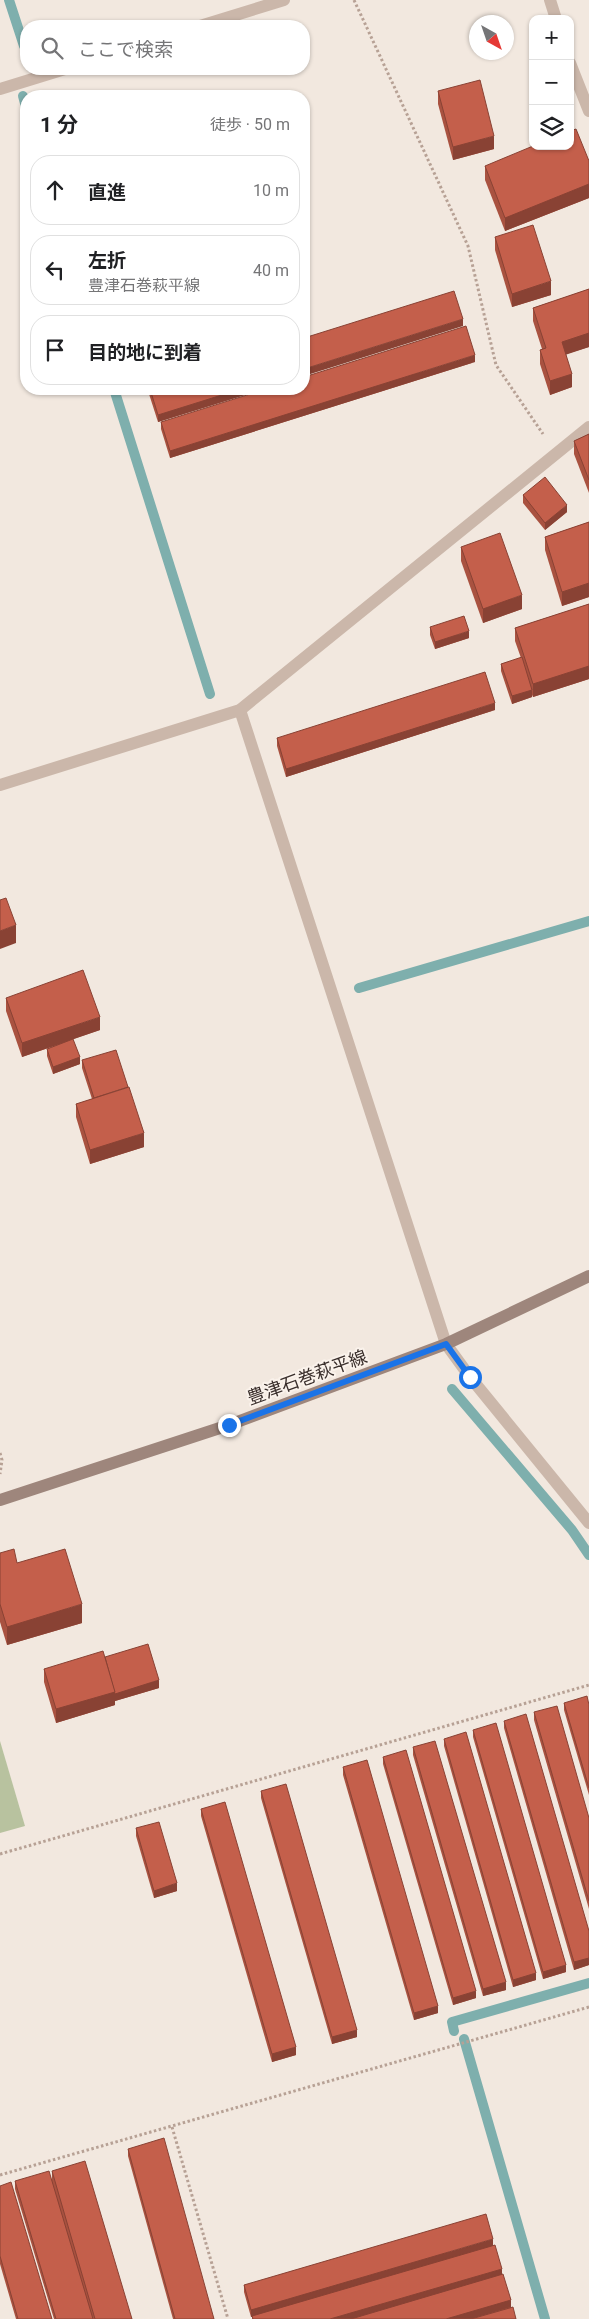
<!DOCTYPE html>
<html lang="ja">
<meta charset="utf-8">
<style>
body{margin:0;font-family:Roboto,"Noto Sans JP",sans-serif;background:#f6f6f6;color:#202124}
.controls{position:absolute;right:15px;top:15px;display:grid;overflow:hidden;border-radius:10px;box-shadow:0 1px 4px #0004}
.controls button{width:45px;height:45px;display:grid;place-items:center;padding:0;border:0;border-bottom:1px solid #e0e0e0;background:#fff;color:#202124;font:25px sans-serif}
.compass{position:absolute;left:469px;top:15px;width:45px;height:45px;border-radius:50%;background:#fff;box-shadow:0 1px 4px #0004;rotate:140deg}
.stop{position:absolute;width:15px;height:15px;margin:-11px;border:4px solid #1a73e8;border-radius:50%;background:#fff}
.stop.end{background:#1a73e8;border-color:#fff;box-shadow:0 1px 5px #0008}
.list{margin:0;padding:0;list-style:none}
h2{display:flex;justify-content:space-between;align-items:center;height:65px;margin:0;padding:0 20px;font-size:21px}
h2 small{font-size:16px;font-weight:400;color:#757577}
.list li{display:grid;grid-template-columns:32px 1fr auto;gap:15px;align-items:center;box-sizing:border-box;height:70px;margin:0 10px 10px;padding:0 10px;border:1px solid #e0e0e0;border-radius:20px}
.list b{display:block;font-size:19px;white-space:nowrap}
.list p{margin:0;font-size:16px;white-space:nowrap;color:#757577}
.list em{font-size:16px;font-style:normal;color:#757577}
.icon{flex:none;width:28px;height:28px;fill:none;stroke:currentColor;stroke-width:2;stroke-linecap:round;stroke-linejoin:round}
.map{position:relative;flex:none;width:589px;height:2319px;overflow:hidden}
.search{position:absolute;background:#fff;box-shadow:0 1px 4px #0004;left:20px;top:20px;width:290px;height:55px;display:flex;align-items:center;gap:12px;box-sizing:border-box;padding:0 18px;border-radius:20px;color:#757577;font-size:19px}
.panel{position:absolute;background:#fff;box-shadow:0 1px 4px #0004;left:20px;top:90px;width:290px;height:305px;border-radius:20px}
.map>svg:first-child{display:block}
</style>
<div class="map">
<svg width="589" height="2319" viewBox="0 0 589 2319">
<rect width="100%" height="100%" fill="#f2e8df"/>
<!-- green -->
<path fill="#b8c29f" d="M 0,1741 L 25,1826 L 0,1833 Z"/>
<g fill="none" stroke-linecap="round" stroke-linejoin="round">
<!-- stream -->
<g stroke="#7eafad" stroke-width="10">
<path d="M 9,0 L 24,46"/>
<path d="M 23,96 L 26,107"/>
<path d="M 114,389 L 210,694"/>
<path d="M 359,988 L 589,921"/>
<path d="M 452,1389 L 572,1530 L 589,1555"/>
<path d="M 454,2031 L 452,2022 L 589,1983"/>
<path d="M 464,2039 L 545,2319"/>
</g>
<!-- path -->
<g stroke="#b7a195" stroke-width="3" stroke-dasharray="2.5 2.5" stroke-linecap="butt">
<path d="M 354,0 L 468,246 L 496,365 L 543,434"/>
<path d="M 0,1453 L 2,1460 L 0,1474"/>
<path d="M 0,1854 L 589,1685"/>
<path d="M 172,2127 L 228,2319"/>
<path d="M 0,2175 L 589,2007"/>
</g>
<!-- street -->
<g stroke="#cbb7aa" stroke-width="12">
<path d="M 550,0 L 556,19"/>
<path d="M 200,26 L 284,0"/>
<path d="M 570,63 L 589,111"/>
<path d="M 0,89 L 65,69"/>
<path d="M 240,710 L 446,1344 L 470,1377 L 589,1523"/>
<path d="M 0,785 L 240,710 L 589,427"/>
</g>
<!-- secondary -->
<path stroke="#9e867c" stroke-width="12" d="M 0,1500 L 229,1425 L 446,1344 L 589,1276"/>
</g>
<!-- wall -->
<g fill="#a95240">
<path d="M 438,91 L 494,149 L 453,160 L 438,104 Z"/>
<path d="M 589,161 L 589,198 L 505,231 L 485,180 L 485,166 Z"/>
<path d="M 495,237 L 551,295 L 512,307 L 495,250 Z"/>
<path d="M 589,289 L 589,347 L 566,354 L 572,387 L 550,395 L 540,364 L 540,350 L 542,349 L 533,321 L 533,308 Z"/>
<path d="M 475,362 L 170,458 L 161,429 L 161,422 Z"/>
<path d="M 149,389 L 264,389 L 158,422 L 149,394 Z"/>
<path d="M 589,434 L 589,493 L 574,454 L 574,441 Z"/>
<path d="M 523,495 L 567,512 L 545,530 L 523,503 Z"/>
<path d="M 589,522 L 589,597 L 562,606 L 545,550 L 545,537 Z"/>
<path d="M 461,547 L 522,609 L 483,623 L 461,561 Z"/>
<path d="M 589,604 L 589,679 L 533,697 L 532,695 L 532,697 L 512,704 L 501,671 L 501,664 L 521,658 L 515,641 L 515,628 Z"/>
<path d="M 430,627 L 469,638 L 435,649 L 430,635 Z"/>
<path d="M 495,710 L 286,777 L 277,746 L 277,738 Z"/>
<path d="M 6,998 L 100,1030 L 73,1039 L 80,1064 L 53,1074 L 47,1056 L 47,1049 L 60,1044 L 22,1057 L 6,1011 Z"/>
<path d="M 82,1060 L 144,1147 L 90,1164 L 76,1117 L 76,1104 L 92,1099 L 82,1068 Z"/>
<path d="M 0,1553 L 17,1563 L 82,1623 L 7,1645 L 0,1622 Z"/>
<path d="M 105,1657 L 159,1688 L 115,1701 L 115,1705 L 56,1723 L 44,1682 L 44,1669 Z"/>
<path d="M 564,1703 L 589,1705 L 589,1795 L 564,1710 Z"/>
<path d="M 534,1712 L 589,1818 L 589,1909 L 534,1720 Z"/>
<path d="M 504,1721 L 589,1931 L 589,1965 L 574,1970 L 504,1728 Z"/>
<path d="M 473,1730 L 566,1972 L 543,1979 L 473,1737 Z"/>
<path d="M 444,1739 L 536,1980 L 513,1987 L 444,1746 Z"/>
<path d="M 413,1747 L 506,1990 L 483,1996 L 413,1755 Z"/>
<path d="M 383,1757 L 476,1998 L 453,2005 L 383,1764 Z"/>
<path d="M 343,1767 L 438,2013 L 414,2020 L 343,1775 Z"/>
<path d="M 261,1791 L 357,2037 L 332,2044 L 261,1798 Z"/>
<path d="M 201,1809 L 296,2055 L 272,2062 L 201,1816 Z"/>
<path d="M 136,1828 L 177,1891 L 154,1898 L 136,1836 Z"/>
<path d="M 128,2149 L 214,2319 L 173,2319 L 128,2156 Z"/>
<path d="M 52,2171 L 132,2319 L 54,2319 L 15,2189 L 15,2181 L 52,2179 Z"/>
<path d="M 0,2186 L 52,2319 L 16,2319 L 0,2264 Z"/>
<path d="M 493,2245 L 511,2307 L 516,2319 L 252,2319 L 252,2317 L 251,2317 L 244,2292 L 244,2285 Z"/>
</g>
<!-- shaded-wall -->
<g fill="#894234">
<path d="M 494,136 L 494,149 L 453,160 L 453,147 Z"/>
<path d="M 589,184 L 589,198 L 505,231 L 505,218 Z"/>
<path d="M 551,281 L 551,295 L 512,307 L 512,294 Z"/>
<path d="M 463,319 L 463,326 L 304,376 L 304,369 Z"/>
<path d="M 589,333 L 589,347 L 562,356 L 562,342 Z"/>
<path d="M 475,355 L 475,362 L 170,458 L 170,451 Z"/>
<path d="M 572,374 L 572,387 L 550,395 L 550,381 Z"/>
<path d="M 241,389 L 264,389 L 158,422 L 158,415 Z"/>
<path d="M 567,505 L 567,512 L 545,530 L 545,523 Z"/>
<path d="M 589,583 L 589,597 L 562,606 L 562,592 Z"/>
<path d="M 522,595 L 522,609 L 483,623 L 483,609 Z"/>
<path d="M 469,631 L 469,638 L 435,649 L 435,642 Z"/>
<path d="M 589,666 L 589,679 L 533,697 L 533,684 Z"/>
<path d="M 532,690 L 532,697 L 512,704 L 512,696 Z"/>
<path d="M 495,703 L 495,710 L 286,777 L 286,769 Z"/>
<path d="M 16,925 L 16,943 L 0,949 L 0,931 Z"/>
<path d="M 100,1017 L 100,1030 L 22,1057 L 22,1043 Z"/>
<path d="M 80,1057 L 80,1064 L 53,1074 L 53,1067 Z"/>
<path d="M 144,1133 L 144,1147 L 90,1164 L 90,1150 Z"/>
<path d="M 82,1604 L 82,1623 L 7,1645 L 7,1627 Z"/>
<path d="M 159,1680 L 159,1688 L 115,1701 L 115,1705 L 56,1723 L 56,1709 L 115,1692 Z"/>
<path d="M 177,1883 L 177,1891 L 154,1898 L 154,1891 Z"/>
<path d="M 589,1958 L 589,1965 L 574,1970 L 574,1962 Z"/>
<path d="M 566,1965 L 566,1972 L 543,1979 L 543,1972 Z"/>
<path d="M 536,1973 L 536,1980 L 513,1987 L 513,1980 Z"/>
<path d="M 506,1982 L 506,1990 L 483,1996 L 483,1989 Z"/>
<path d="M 476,1991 L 476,1998 L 453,2005 L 453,1998 Z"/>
<path d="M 438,2006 L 438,2013 L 414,2020 L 414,2013 Z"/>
<path d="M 357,2030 L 357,2037 L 332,2044 L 332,2037 Z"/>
<path d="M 296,2047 L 296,2055 L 272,2062 L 272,2054 Z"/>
<path d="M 493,2239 L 493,2246 L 251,2317 L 251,2310 Z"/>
<path d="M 502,2269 L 502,2276 L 355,2319 L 330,2319 Z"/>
<path d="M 511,2300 L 511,2307 L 471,2319 L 446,2319 Z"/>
</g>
<!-- building -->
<g fill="#c45f4b" stroke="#894234">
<path d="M 480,80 L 494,136 L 453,147 L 438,91 Z"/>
<path d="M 576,129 L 589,161 L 589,184 L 505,218 L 485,166 L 533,146 L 570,146 L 570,131 Z"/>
<path d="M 533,225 L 551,281 L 512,294 L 495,237 Z"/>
<path d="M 589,289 L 589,333 L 562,342 L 572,374 L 550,381 L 540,350 L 546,348 L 533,308 Z"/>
<path d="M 454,291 L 463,319 L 304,369 L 304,338 Z"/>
<path d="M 466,326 L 475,355 L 170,451 L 161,422 L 266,389 L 304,389 L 304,377 Z"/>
<path d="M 150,389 L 241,389 L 158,415 Z"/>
<path d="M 589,434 L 589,480 L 574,441 Z"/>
<path d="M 545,477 L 567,505 L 545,523 L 523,495 Z"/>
<path d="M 589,522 L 589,583 L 562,592 L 545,537 Z"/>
<path d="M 500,533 L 522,595 L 483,609 L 461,547 Z"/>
<path d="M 589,604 L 589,666 L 533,684 L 515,628 Z"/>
<path d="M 464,616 L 469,631 L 435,642 L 430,627 Z"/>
<path d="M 522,657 L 532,690 L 512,696 L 501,664 Z"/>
<path d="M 485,672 L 495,703 L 286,769 L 277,738 Z"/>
<path d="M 6,898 L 16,925 L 0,931 L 0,900 Z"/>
<path d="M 83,970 L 100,1017 L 22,1043 L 6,998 Z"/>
<path d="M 73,1039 L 80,1057 L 53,1067 L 47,1049 Z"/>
<path d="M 116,1050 L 128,1087 L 94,1098 L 82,1060 Z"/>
<path d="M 129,1087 L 144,1133 L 90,1150 L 76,1104 Z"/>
<path d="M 14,1549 L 17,1563 L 65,1549 L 82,1604 L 7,1627 L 0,1604 L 0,1553 Z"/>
<path d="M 148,1644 L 159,1680 L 115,1694 L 105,1657 Z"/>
<path d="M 103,1651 L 115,1692 L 56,1709 L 44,1669 Z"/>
<path d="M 587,1696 L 589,1705 L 589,1788 L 564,1703 Z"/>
<path d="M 557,1706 L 589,1818 L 589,1901 L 534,1712 Z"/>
<path d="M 526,1714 L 589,1931 L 589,1958 L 574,1962 L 504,1721 Z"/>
<path d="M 496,1723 L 566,1965 L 543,1972 L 473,1730 Z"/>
<path d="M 466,1732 L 536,1973 L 513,1980 L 444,1739 Z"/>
<path d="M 435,1741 L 506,1982 L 483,1989 L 413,1747 Z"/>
<path d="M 406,1750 L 476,1991 L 453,1998 L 383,1757 Z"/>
<path d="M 367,1760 L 438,2006 L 414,2013 L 343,1767 Z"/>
<path d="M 286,1784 L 357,2030 L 332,2037 L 261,1791 Z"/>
<path d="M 225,1802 L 296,2047 L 272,2054 L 201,1809 Z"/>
<path d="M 159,1822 L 177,1883 L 154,1891 L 136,1828 Z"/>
<path d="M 164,2138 L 214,2319 L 175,2319 L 128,2149 Z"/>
<path d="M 85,2161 L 132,2319 L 95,2319 L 52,2171 Z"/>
<path d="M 49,2171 L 93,2319 L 56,2319 L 15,2181 Z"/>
<path d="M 11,2182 L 52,2319 L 18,2319 L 0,2256 L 0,2186 Z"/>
<path d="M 486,2214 L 493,2239 L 251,2310 L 244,2285 Z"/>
<path d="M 495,2245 L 502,2269 L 330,2319 L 253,2319 L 252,2316 Z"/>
<path d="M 503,2274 L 511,2300 L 446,2319 L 351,2319 Z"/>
<path d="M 513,2307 L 516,2319 L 471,2319 Z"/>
</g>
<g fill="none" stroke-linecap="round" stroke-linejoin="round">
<!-- route -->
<path stroke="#1a73e8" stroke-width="6" d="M 229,1425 L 446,1344 L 470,1377"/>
</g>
<g text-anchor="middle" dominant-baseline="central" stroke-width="4" stroke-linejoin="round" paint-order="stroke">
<!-- street labels -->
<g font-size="18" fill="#382d2a" stroke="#faf2eb">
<text transform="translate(307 1377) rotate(-20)">豊津石巻萩平線</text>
</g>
</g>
</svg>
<div class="controls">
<button>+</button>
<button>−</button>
<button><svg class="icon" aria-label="layers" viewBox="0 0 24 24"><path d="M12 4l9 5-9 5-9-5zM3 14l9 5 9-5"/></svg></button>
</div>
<svg class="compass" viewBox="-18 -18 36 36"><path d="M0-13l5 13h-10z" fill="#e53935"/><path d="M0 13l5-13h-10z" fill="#757577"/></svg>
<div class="stop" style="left:470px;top:1377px"></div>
<div class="stop end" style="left:229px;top:1425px"></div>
<div class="search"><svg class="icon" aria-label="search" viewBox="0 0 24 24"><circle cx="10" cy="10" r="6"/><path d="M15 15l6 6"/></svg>ここで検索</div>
<section class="panel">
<h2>1 分<small>徒歩 · 50 m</small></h2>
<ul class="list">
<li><svg class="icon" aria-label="ahead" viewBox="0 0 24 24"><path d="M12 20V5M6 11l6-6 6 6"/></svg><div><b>直進</b></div><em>10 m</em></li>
<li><svg class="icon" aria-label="left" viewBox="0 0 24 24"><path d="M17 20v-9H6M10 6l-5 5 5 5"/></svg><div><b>左折</b><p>豊津石巻萩平線</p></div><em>40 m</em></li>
<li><svg class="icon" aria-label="arrive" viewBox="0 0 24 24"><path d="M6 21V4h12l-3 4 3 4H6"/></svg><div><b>目的地に到着</b></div></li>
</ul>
</section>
</div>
